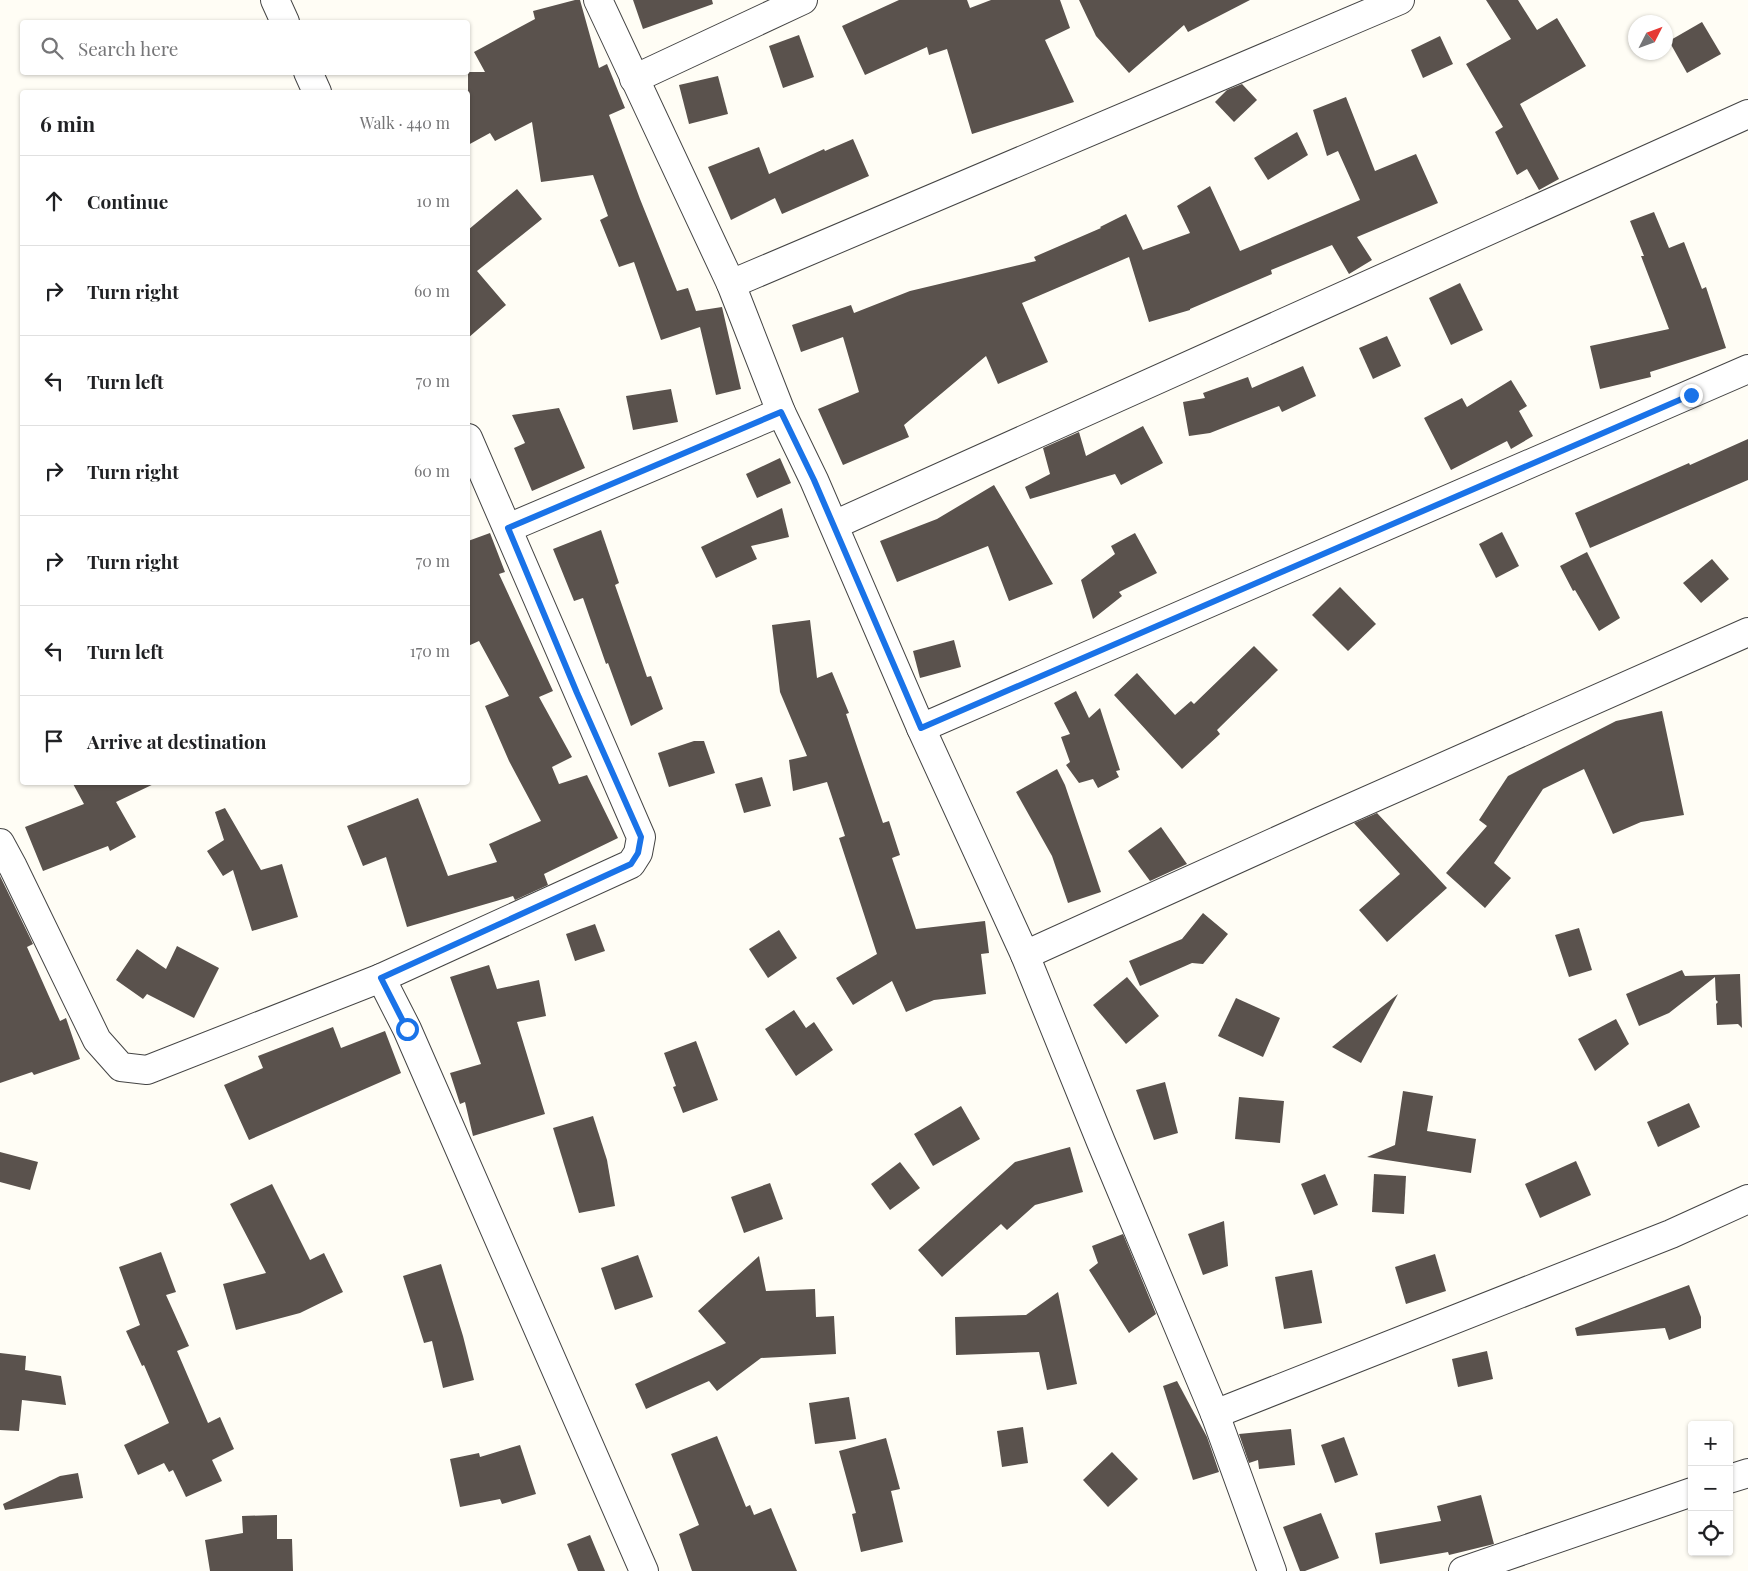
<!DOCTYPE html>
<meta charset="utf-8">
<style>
body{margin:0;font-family:"Playfair Display",serif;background:#f6f6f6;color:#202124}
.controls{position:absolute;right:15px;bottom:15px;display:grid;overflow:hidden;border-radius:5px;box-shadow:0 1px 4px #0004}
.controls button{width:45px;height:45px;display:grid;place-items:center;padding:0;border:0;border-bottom:1px solid #e0e0e0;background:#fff;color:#202124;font:25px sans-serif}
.compass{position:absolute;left:1628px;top:15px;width:45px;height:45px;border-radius:50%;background:#fff;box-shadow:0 1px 4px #0004;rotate:48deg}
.stop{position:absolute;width:15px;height:15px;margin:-11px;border:4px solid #1a73e8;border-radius:50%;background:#fff}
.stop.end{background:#1a73e8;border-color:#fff;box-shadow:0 1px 5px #0008}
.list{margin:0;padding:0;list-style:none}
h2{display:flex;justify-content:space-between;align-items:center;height:65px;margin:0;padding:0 20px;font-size:21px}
h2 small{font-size:16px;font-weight:400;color:#757577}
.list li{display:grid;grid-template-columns:32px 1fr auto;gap:15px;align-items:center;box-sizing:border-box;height:90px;padding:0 20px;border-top:1px solid #e0e0e0}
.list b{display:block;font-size:19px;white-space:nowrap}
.list em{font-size:16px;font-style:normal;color:#757577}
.icon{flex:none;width:28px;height:28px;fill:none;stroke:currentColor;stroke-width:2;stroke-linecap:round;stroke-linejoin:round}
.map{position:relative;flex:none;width:1748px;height:1571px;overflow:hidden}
.search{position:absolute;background:#fff;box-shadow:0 1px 4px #0004;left:20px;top:20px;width:450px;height:55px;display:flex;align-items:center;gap:12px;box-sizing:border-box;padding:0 18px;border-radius:5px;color:#757577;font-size:19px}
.panel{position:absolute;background:#fff;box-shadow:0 1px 4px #0004;left:20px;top:90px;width:450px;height:695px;border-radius:5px}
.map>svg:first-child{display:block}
</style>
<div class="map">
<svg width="1748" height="1571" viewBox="0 0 1748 1571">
<rect width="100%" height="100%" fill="#fffdf5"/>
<!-- building -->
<g fill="#5a524d">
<path d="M 575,0 L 580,0 L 599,68 L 607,64 L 625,108 L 609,115 L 640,199 L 677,291 L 688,288 L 696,311 L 722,307 L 741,389 L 716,395 L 700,327 L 661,340 L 634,262 L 619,267 L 600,220 L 608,216 L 593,175 L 541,182 L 532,122 L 495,141 L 490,133 L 468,145 L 468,72 L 485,72 L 474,52 L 535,19 L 533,11 Z"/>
<path d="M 633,0 L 712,0 L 713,4 L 643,29 Z"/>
<path d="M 899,0 L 967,0 L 970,8 L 991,0 L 1060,0 L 1070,28 L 1045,40 L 1074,102 L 972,134 L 947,49 L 929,55 L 927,47 L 865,75 L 842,26 Z"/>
<path d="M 1079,0 L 1250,0 L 1188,32 L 1184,25 L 1129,73 L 1096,36 Z"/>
<path d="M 1486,0 L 1518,0 L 1537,30 L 1557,18 L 1586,66 L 1520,104 L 1559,179 L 1539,190 L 1527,169 L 1517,175 L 1495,132 L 1503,127 L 1466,64 L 1511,39 Z"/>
<path d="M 1702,22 L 1721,54 L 1687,73 L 1669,41 Z"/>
<path d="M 799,35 L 814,77 L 783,88 L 769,46 Z"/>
<path d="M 1440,36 L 1453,64 L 1423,78 L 1411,50 Z"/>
<path d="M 718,76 L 728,114 L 689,124 L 679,85 Z"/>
<path d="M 1242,84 L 1257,100 L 1234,122 L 1215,102 L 1227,90 Z"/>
<path d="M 1346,97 L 1375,171 L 1416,154 L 1438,203 L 1357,237 L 1372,260 L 1349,274 L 1332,245 L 1271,270 L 1272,274 L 1190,309 L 1190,310 L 1149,322 L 1129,257 L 1022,303 L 1048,362 L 998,384 L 986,356 L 904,425 L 909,437 L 843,465 L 818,409 L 859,392 L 843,337 L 801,352 L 792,325 L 851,305 L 854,313 L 910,291 L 1036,261 L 1034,257 L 1101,228 L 1100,227 L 1126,214 L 1143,250 L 1190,233 L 1177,206 L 1210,186 L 1240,251 L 1360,200 L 1338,151 L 1327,156 L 1313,110 Z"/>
<path d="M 1297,132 L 1308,155 L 1268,180 L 1254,158 Z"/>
<path d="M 853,139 L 869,176 L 782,214 L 775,198 L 731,220 L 708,167 L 759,147 L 769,174 L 824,149 L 825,151 Z"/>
<path d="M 517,189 L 542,219 L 477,271 L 506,305 L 468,338 L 468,230 Z"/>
<path d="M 1654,212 L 1669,248 L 1684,242 L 1702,289 L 1706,287 L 1726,348 L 1650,372 L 1651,377 L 1600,389 L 1590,346 L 1669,329 L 1641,256 L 1644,256 L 1630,221 Z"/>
<path d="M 1460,283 L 1483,330 L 1451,345 L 1429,298 Z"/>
<path d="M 1387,336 L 1401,366 L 1373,379 L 1359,348 Z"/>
<path d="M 1303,366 L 1316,396 L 1282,412 L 1279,406 L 1210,433 L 1189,436 L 1183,402 L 1205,398 L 1203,393 L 1248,377 L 1252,388 Z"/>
<path d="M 1511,380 L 1527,406 L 1519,411 L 1533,436 L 1511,449 L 1507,441 L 1451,470 L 1424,418 L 1462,398 L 1467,407 Z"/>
<path d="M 671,389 L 678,422 L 633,430 L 626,396 Z"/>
<path d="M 559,408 L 585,468 L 532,491 L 514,448 L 525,443 L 512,415 Z"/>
<path d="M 1143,426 L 1163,463 L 1121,485 L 1115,474 L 1030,499 L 1025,487 L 1050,474 L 1043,448 L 1079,432 L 1086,456 Z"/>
<path d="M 1748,439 L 1748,480 L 1590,548 L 1575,513 L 1689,463 L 1690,465 Z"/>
<path d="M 780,458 L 791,483 L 757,498 L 746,474 Z"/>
<path d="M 994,485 L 1053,584 L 1009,601 L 988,546 L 897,582 L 880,541 L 937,519 Z"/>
<path d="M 782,508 L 789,537 L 751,546 L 757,559 L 716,578 L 701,547 Z"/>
<path d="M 601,530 L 619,583 L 615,585 L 647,677 L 651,676 L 663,709 L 631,726 L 608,663 L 606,664 L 583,598 L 574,601 L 553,549 Z"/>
<path d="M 1502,532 L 1519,566 L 1496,578 L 1479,544 Z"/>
<path d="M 490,533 L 505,572 L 499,574 L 553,691 L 539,697 L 572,757 L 552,767 L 559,784 L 587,775 L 618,838 L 544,874 L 548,885 L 515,900 L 513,896 L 407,927 L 386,857 L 363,866 L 347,826 L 418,798 L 448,876 L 497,862 L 489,844 L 541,821 L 509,761 L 485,706 L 509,696 L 479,641 L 468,646 L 468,541 Z"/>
<path d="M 1135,533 L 1157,573 L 1119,592 L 1122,596 L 1093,619 L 1081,580 L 1115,554 L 1111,546 Z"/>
<path d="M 1587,552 L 1620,618 L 1599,631 L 1575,590 L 1573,591 L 1560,566 Z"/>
<path d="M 1712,559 L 1729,579 L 1701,603 L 1683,583 Z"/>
<path d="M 1340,587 L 1376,624 L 1348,651 L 1312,615 Z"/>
<path d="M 810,620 L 817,678 L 832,672 L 849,713 L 846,714 L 883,823 L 889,821 L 900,855 L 892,858 L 916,929 L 985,921 L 989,953 L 981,954 L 986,994 L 934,1000 L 906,1012 L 892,981 L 853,1005 L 836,978 L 877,954 L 839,838 L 845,836 L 827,782 L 793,791 L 789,760 L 807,756 L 780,692 L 772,625 Z"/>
<path d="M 954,640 L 961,667 L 920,678 L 913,651 Z"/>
<path d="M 1254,646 L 1278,670 L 1217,730 L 1220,734 L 1182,769 L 1114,695 L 1137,673 L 1175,715 L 1191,701 L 1194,704 Z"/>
<path d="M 1076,691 L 1089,718 L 1100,708 L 1120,770 L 1116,771 L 1119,777 L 1098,788 L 1093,779 L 1079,783 L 1066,765 L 1070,762 L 1061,737 L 1070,734 L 1054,703 Z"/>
<path d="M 1662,711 L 1684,815 L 1641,822 L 1613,834 L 1584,769 L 1543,789 L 1494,863 L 1511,878 L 1485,908 L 1446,873 L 1487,826 L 1479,820 L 1508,776 L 1616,721 Z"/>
<path d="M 694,741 L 704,741 L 715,773 L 669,787 L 658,753 Z"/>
<path d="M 1057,769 L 1065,785 L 1101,892 L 1068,903 L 1052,856 L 1016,792 Z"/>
<path d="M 762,777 L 771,806 L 744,813 L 735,784 Z"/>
<path d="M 72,782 L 158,782 L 116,802 L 136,837 L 110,851 L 108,846 L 43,871 L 25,827 L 84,804 Z"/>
<path d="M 225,808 L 261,870 L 282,864 L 298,917 L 252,931 L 233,870 L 223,876 L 207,851 L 224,840 L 215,812 Z"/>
<path d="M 1377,813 L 1447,888 L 1387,942 L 1359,910 L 1400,874 L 1354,823 Z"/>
<path d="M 1161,827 L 1187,864 L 1150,881 L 1128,851 Z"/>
<path d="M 0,876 L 33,944 L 27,947 L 60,1021 L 66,1018 L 80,1059 L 34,1075 L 32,1072 L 0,1083 Z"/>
<path d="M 1203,913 L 1228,934 L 1203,964 L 1192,963 L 1140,986 L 1129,961 L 1182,939 Z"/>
<path d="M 595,924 L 605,951 L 575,961 L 566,934 Z"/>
<path d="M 1579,928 L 1592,970 L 1569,977 L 1555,935 Z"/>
<path d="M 779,930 L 797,958 L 768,978 L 749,949 Z"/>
<path d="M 177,946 L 219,968 L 194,1018 L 147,994 L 143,999 L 116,980 L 137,949 L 166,969 Z"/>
<path d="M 489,965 L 497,989 L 539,980 L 546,1016 L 517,1022 L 545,1114 L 473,1136 L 465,1102 L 460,1104 L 450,1073 L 481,1064 L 450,977 Z"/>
<path d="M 1682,970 L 1685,976 L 1740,974 L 1742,1028 L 1738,1024 L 1717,1025 L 1716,1004 L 1718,1002 L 1716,1000 L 1715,977 L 1669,1013 L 1639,1026 L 1626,994 Z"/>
<path d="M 1127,977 L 1159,1016 L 1126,1044 L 1093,1005 Z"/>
<path d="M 1398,994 L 1361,1063 L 1332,1047 Z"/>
<path d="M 1236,998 L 1280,1018 L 1263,1057 L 1218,1036 Z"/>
<path d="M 794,1010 L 806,1028 L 814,1022 L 833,1050 L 796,1076 L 765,1029 Z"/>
<path d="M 1616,1019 L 1629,1044 L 1595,1071 L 1578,1039 Z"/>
<path d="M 333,1027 L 341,1048 L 385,1031 L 401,1073 L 249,1140 L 224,1085 L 263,1068 L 258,1056 Z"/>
<path d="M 696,1041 L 718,1100 L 683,1113 L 673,1087 L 676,1086 L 664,1053 Z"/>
<path d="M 1165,1082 L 1178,1133 L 1154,1140 L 1136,1090 Z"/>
<path d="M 1403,1091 L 1433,1096 L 1427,1131 L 1476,1139 L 1471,1173 L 1367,1157 L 1395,1145 Z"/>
<path d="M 1239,1097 L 1284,1101 L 1280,1143 L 1235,1139 Z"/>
<path d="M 1689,1103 L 1700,1127 L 1658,1147 L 1647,1122 Z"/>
<path d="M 961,1106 L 980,1139 L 933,1166 L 914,1134 Z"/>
<path d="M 593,1116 L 607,1160 L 615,1206 L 579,1213 L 553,1128 Z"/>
<path d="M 1070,1147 L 1083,1192 L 1035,1205 L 1007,1230 L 1001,1224 L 942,1277 L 918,1250 L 1015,1162 Z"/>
<path d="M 0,1152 L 38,1162 L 30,1190 L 0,1182 Z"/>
<path d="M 1576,1161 L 1591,1195 L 1540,1218 L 1525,1184 Z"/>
<path d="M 900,1162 L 920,1188 L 890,1210 L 871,1184 Z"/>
<path d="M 1325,1174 L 1338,1205 L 1314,1215 L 1301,1184 Z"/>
<path d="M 1374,1174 L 1406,1176 L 1404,1214 L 1372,1212 Z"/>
<path d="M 770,1183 L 783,1219 L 744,1233 L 731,1197 Z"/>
<path d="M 272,1184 L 310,1260 L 324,1253 L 343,1292 L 300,1313 L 236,1330 L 223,1284 L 266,1273 L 230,1204 Z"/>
<path d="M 1224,1221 L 1228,1266 L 1203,1275 L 1188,1234 Z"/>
<path d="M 1123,1234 L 1156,1314 L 1129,1333 L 1089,1270 L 1098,1263 L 1092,1246 Z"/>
<path d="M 161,1252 L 176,1292 L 166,1295 L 189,1346 L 177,1351 L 208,1423 L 220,1417 L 234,1449 L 212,1460 L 222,1481 L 186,1497 L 173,1470 L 169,1472 L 164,1463 L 138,1475 L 124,1445 L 169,1423 L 144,1365 L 142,1366 L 126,1331 L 140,1325 L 119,1267 Z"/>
<path d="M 1435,1254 L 1446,1291 L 1406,1304 L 1395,1267 Z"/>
<path d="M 638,1255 L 653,1297 L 615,1310 L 601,1268 Z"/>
<path d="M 759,1256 L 766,1291 L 815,1289 L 816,1317 L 834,1316 L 836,1354 L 761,1358 L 717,1391 L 709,1381 L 646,1409 L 635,1384 L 726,1343 L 698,1311 Z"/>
<path d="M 441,1264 L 463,1336 L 474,1380 L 443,1388 L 432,1341 L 424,1343 L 403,1276 Z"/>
<path d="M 1312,1270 L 1322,1323 L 1284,1329 L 1275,1277 Z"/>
<path d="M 1689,1285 L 1701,1317 L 1701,1328 L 1669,1340 L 1665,1328 L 1577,1336 L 1575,1328 Z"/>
<path d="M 1058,1292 L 1077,1384 L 1047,1390 L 1039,1352 L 956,1355 L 955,1317 L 1026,1315 Z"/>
<path d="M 1487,1351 L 1493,1379 L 1458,1387 L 1452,1359 Z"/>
<path d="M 0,1353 L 26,1356 L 25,1370 L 61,1376 L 66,1405 L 22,1400 L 19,1431 L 0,1430 Z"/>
<path d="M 1177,1381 L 1207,1437 L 1219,1472 L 1193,1480 L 1163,1386 Z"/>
<path d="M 849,1397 L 856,1439 L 815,1444 L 809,1403 Z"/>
<path d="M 1023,1427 L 1028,1463 L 1002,1467 L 997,1431 Z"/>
<path d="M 1291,1429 L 1295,1465 L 1259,1469 L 1258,1460 L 1249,1463 L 1239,1434 Z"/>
<path d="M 717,1436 L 746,1507 L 750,1505 L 754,1515 L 771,1508 L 797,1571 L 692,1571 L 679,1534 L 699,1525 L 671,1454 Z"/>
<path d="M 1344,1437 L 1358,1475 L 1335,1483 L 1321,1445 Z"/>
<path d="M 886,1438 L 900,1489 L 891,1491 L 903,1542 L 861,1552 L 852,1514 L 856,1513 L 839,1451 Z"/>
<path d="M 520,1445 L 536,1494 L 502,1504 L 500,1499 L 460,1507 L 450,1459 L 479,1453 L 480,1457 Z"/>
<path d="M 1112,1452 L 1138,1479 L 1108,1507 L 1083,1480 Z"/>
<path d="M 78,1473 L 83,1498 L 5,1510 L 3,1504 L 60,1476 Z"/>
<path d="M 1481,1495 L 1494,1544 L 1449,1555 L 1448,1552 L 1380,1564 L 1375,1533 L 1441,1521 L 1437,1506 Z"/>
<path d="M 1321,1513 L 1339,1558 L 1305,1571 L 1300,1571 L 1283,1527 Z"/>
<path d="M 277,1515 L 277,1539 L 292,1539 L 293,1571 L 210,1571 L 205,1540 L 243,1533 L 242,1516 Z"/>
<path d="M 590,1535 L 605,1571 L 578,1571 L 567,1544 Z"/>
</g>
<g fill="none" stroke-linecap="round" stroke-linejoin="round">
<defs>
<g id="minor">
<path d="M 275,0 L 285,22"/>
<path d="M 598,0 L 731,284 L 781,412 L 814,480 L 921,728 L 1025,955 L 1101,1142 L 1215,1414 L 1272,1571"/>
<path d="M 308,72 L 317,92"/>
<path d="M 634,79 L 803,0"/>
<path d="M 731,284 L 1400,0"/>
<path d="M 834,525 L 1748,114"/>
<path d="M 508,528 L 781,412"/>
<path d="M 921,728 L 1748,369"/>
<path d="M 0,843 L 13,867 L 97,1040 L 121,1067 L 147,1070 L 381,978 L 407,1029 L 644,1571"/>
<path d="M 1025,955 L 1321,821 L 1748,632"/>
<path d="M 381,978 L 631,864 L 638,853 L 641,837 L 468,438"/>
<path d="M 1215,1414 L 1671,1234 L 1748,1199"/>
<path d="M 1729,1479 L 1748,1473"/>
<path d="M 1463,1571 L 1692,1492"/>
</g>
</defs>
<!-- minor casing -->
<use href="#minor" stroke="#444" stroke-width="30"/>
<!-- minor -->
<use href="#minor" stroke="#fff" stroke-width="28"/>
</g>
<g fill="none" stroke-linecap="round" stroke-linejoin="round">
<!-- route -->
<path stroke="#1a73e8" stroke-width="6" d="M 407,1029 L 381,978 L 631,864 L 638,853 L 641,837 L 577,693 L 508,528 L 781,412 L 814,480 L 921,728 L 1691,395"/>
</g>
</svg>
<div class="controls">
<button>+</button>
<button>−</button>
<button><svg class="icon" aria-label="locate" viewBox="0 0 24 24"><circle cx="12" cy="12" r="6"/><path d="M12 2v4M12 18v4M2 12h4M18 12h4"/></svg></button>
</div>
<svg class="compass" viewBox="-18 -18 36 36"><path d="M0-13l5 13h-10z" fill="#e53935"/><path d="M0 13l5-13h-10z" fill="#757577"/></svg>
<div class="stop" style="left:407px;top:1029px"></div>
<div class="stop end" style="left:1691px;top:395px"></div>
<div class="search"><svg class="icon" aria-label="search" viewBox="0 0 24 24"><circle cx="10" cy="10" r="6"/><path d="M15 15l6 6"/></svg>Search here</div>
<section class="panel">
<h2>6 min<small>Walk · 440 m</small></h2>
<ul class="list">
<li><svg class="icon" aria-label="ahead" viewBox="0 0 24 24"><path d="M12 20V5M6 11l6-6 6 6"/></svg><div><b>Continue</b></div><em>10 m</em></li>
<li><svg class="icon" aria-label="right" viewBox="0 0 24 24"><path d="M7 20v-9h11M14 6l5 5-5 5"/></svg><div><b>Turn right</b></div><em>60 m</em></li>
<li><svg class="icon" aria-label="left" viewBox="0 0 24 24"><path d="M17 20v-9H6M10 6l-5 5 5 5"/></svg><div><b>Turn left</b></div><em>70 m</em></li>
<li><svg class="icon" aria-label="right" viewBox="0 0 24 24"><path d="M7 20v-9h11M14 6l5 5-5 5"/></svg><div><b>Turn right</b></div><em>60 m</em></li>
<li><svg class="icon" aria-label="right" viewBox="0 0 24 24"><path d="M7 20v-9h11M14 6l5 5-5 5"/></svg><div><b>Turn right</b></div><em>70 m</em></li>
<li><svg class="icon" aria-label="left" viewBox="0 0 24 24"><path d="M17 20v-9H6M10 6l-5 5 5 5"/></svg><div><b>Turn left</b></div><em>170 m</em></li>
<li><svg class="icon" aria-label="arrive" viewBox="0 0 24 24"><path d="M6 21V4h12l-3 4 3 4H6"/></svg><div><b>Arrive at destination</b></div></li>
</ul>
</section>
</div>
